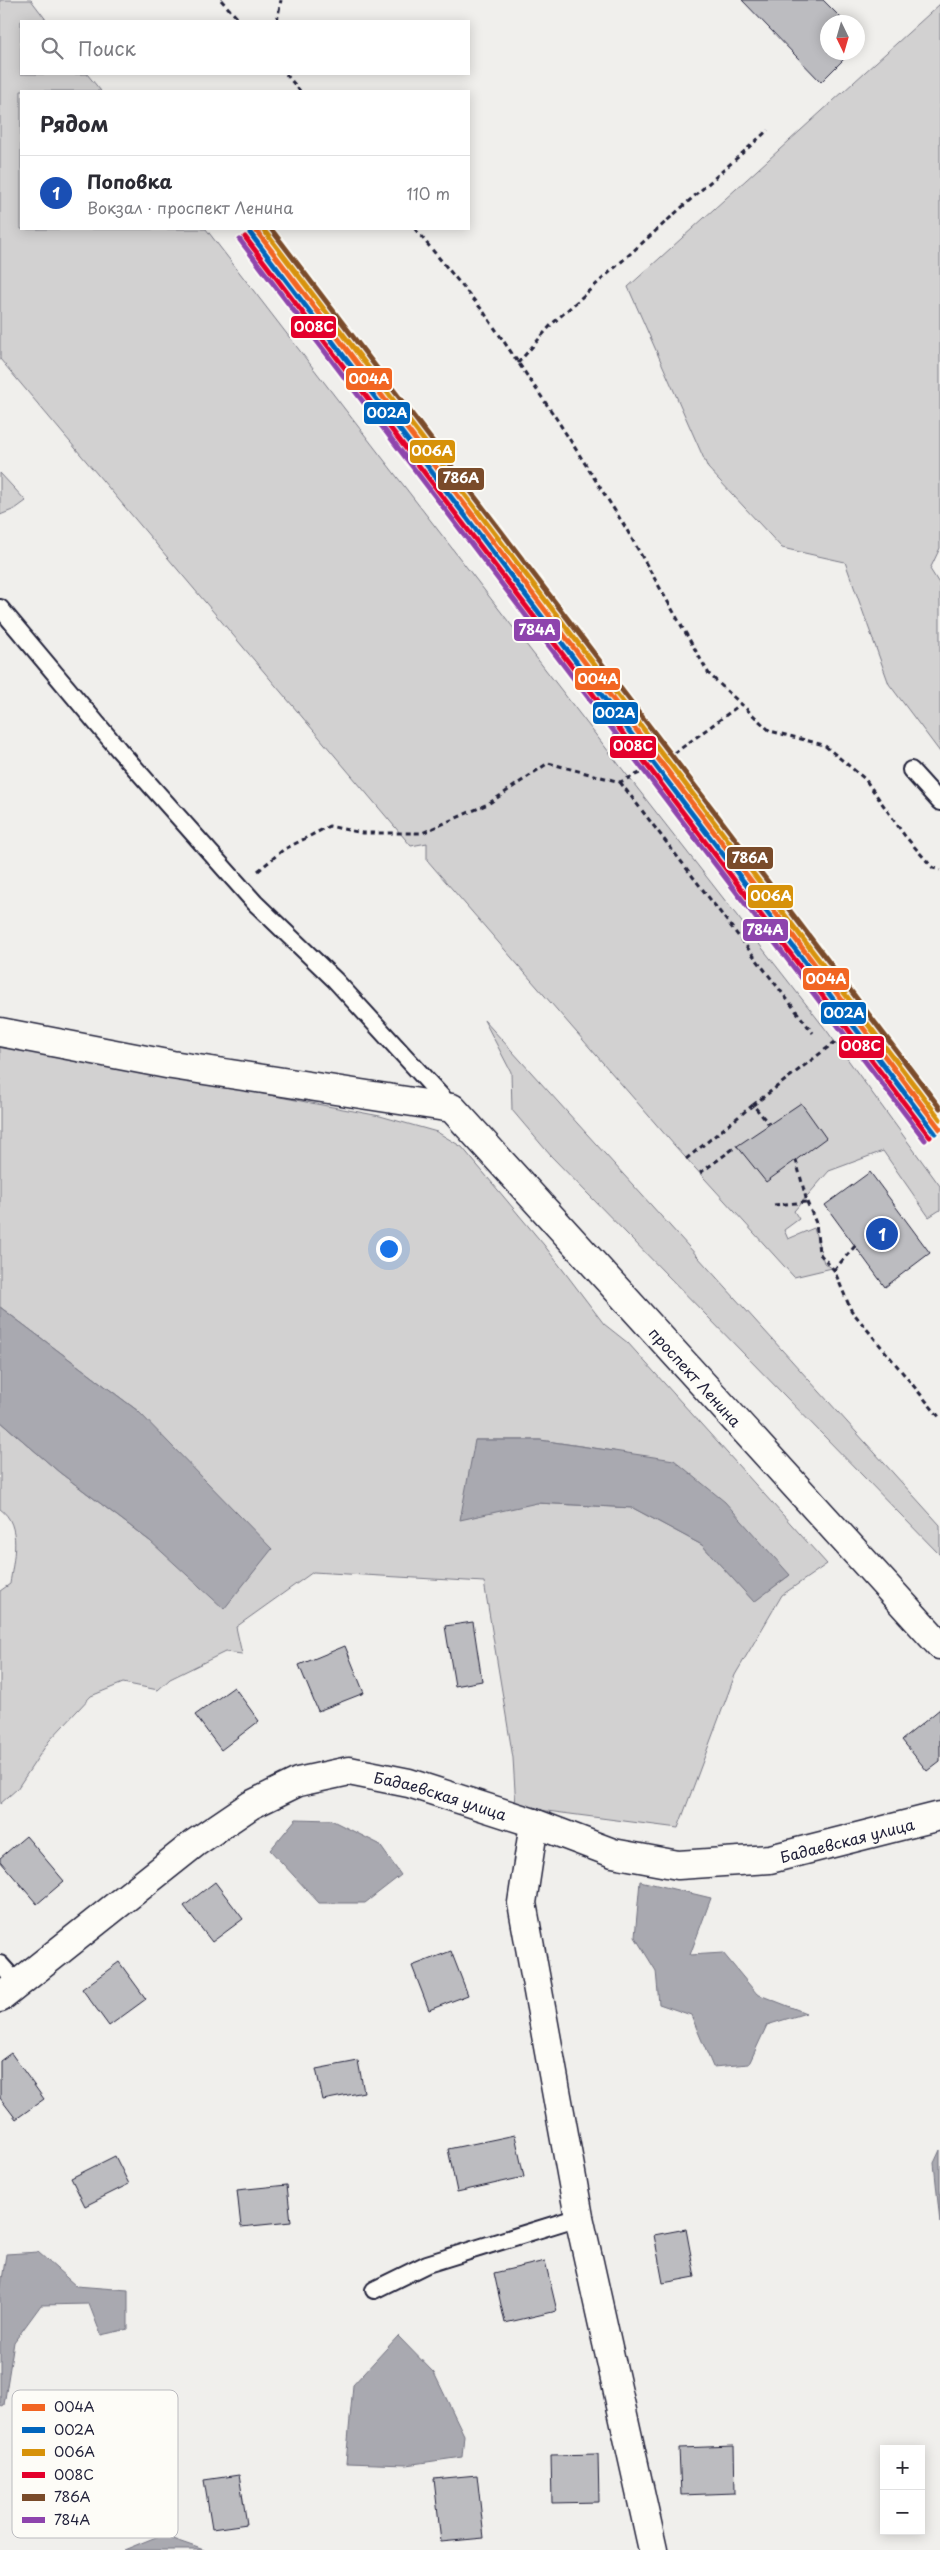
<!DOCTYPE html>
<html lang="ru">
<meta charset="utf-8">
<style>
body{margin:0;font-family:"Playpen Sans",sans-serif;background:#f7f7f7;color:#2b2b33}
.controls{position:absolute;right:15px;bottom:15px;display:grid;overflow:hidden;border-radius:0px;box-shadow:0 2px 12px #0003}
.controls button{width:45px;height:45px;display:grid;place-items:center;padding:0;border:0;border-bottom:1px solid #e1e1e2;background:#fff;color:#2b2b33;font:25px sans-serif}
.compass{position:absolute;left:820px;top:15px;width:45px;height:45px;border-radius:50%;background:#fff;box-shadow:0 2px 12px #0003;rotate:175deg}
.you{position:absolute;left:388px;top:1248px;width:18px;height:18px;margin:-12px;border:4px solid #fff;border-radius:50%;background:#1a73e8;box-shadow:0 0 0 8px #1a73e833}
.badge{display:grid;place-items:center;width:32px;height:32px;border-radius:50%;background:#1f6fb2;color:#fff;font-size:16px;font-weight:700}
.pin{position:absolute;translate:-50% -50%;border:2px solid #fff;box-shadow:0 1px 5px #0006}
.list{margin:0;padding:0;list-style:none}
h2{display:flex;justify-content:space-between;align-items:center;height:65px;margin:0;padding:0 20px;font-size:21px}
h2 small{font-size:16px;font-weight:400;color:#7c7c81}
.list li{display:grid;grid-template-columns:32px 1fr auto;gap:15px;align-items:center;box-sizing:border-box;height:75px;padding:0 20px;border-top:1px solid #e1e1e2}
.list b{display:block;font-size:19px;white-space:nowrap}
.list p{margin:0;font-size:16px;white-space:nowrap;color:#7c7c81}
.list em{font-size:16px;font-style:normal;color:#7c7c81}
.icon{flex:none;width:28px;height:28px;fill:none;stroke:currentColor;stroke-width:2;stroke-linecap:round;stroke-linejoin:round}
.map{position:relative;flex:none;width:940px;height:2550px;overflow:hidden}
.search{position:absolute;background:#fff;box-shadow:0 2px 12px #0003;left:20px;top:20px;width:450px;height:55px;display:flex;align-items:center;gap:12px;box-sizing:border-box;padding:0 18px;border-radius:0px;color:#7c7c81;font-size:19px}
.panel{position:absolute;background:#fff;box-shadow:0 2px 12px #0003;left:20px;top:90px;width:450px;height:140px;border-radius:0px}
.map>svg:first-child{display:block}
</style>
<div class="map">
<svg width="940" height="2550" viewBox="0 0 940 2550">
<rect width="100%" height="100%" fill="#f0efec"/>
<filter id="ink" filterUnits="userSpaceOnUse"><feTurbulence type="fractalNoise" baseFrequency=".02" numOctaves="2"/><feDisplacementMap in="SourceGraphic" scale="10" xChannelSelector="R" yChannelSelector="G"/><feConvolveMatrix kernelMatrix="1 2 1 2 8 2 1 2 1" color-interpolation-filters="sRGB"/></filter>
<g filter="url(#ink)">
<!-- green -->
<g fill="#d2d1d1" stroke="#7a7a86" fill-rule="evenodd">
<path d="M 0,0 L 31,0 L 47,21 L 21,21 L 21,74 L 87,74 L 101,91 L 21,91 L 21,229 L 206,229 L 609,752 L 827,1031 L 940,1186 L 940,1210 L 929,1217 L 883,1151 L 829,1171 L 794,1211 L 799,1219 L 784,1230 L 788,1239 L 814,1228 L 824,1263 L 832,1268 L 794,1277 L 675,1146 L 427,860 L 427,843 L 411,846 L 0,359 Z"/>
<path d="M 940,4 L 940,548 L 930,569 L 940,585 L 940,752 L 889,684 L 845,562 L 782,548 L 708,468 L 628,287 Z"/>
<path d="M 0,473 L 26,501 L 15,509 L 0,515 Z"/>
<path d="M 484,1020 L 940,1525 L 940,1555 L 551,1156 L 512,1110 L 511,1072 Z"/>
<path d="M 0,1044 L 380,1116 L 437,1132 L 462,1147 L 544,1245 L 604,1324 L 628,1343 L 827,1564 L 782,1595 L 735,1675 L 678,1828 L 516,1807 L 513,1758 L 484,1582 L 313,1572 L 236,1627 L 242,1654 L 225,1652 L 170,1679 L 158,1690 L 123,1683 L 91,1696 L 49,1741 L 17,1789 L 0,1804 L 0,1591 L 10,1584 C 13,1561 23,1525 0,1509 L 0,1421 L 59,1472 L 150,1541 L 138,1411 L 0,1307 ZM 475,1440 L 540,1440 L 614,1451 L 790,1575 L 754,1601 L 702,1545 L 633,1508 L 537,1503 Z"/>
</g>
<!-- water -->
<g fill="#a9a9b0" stroke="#737381">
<path d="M 0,1307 L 138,1411 L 272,1549 L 224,1609 L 150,1541 L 59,1472 L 0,1421 Z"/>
<path d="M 475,1440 L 540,1440 L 674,1460 L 725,1502 L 790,1575 L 754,1602 L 702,1545 L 633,1508 L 537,1503 L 460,1520 Z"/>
<path d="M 296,1819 L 331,1820 L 379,1844 L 401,1875 L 365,1903 L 319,1903 L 270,1850 Z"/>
<path d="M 640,1881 L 711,1898 L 690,1955 L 723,1953 L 757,1994 L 806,2013 L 767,2025 L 749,2064 L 713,2067 L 691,2015 L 659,2004 L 656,1971 L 635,1937 Z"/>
<path d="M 940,2150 L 940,2223 L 934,2163 Z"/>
<path d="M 38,2252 L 76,2286 L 128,2290 L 128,2329 L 101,2335 L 89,2304 L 41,2305 L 14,2342 L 4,2405 L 0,2407 L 0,2293 L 6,2254 Z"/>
<path d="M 398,2336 L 434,2373 L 464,2435 L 462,2457 L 406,2465 L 346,2463 L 353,2385 Z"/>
<path d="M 161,2535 L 204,2550 L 124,2550 Z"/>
</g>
<!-- building -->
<g fill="#bcbcc0" stroke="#22223b">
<path d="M 742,0 L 823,0 L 845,22 L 828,22 L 828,52 L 851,52 L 821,82 Z"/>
<path d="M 801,1103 L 826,1138 L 766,1182 L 737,1146 Z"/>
<path d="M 870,1172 L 930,1253 L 885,1287 L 825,1205 Z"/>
<path d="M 473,1622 L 482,1681 L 455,1686 L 445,1626 Z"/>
<path d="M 345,1646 L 364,1693 L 318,1711 L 299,1665 Z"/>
<path d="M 234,1687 L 259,1721 L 221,1750 L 195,1715 Z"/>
<path d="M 940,1709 L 940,1761 L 927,1771 L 902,1740 Z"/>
<path d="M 26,1836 L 64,1881 L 37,1904 L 0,1861 L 0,1858 Z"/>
<path d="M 215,1882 L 243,1919 L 212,1942 L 184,1906 Z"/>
<path d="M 451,1951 L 468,1995 L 429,2010 L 412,1966 Z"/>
<path d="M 119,1962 L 146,1999 L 109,2026 L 82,1989 Z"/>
<path d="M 11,2053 L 44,2099 L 16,2119 L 0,2098 L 0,2061 Z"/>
<path d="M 358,2061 L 364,2092 L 323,2100 L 316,2069 Z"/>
<path d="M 515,2135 L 524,2177 L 457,2192 L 448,2149 Z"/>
<path d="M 115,2156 L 129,2184 L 85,2206 L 71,2178 Z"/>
<path d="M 287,2185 L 291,2222 L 241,2227 L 237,2190 Z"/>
<path d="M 686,2229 L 695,2277 L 663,2283 L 654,2235 Z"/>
<path d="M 545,2261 L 557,2311 L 505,2323 L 494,2273 Z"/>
<path d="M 734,2446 L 735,2493 L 681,2495 L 679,2448 Z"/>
<path d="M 598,2454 L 599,2502 L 552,2503 L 551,2455 Z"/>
<path d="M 239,2475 L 247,2524 L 212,2529 L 204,2480 Z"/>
<path d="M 477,2475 L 484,2538 L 441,2542 L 434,2479 Z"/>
</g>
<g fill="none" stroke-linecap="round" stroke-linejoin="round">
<defs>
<g id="lane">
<path d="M 0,608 L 119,750 L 255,903 L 335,980 L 452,1108"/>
<path d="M 911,770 L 940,802"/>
<path d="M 0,1964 L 17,1983"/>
<path d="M 374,2290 L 427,2264 L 579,2217"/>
</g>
<g id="street">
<path id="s1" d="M 0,1032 L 172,1065 L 452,1108 L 940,1645"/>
<path d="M 534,1823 L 522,1903 L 579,2217 L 653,2550"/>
<path id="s2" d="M 0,1998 L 195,1843 L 251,1805 L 298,1782 L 349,1771 L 409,1783 L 534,1823 L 613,1853 L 678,1865 L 770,1859 L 940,1816"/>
</g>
</defs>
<!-- lane casing -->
<use href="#lane" stroke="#22223b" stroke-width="20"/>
<!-- street casing -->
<use href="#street" stroke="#22223b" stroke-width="31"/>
<!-- path -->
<g stroke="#22223b" stroke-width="3" stroke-dasharray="5 4" stroke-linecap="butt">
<path d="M 221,0 L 240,21"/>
<path d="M 277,21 L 281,0"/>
<path d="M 286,74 L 300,91"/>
<path d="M 415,229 L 483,311 L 556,418 L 624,525 L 709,674 L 770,731 L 824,745 L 865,779 L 905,836 L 933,868 L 940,870"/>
<path d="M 518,363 L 552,324 L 768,130"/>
<path d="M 620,782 L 813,1033"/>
<path d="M 258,871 L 283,850 L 329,826 L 362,833 L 422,833 L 488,804 L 548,763 L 620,782 L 660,764 L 741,704"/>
<path d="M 753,1105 L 835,1042"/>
<path d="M 686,1159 L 753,1105 L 769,1124"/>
<path d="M 700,1173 L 737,1146"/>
<path d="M 807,1202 L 816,1223 L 819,1253 L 834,1270 L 851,1310 L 940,1418"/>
<path d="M 774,1205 L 807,1202 L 796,1160"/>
<path d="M 834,1270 L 855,1246"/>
</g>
<!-- lane -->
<use href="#lane" stroke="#fdfcf7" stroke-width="16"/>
<!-- street -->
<use href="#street" stroke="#fdfcf7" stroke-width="28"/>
<defs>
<path id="rail-1" d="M 255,229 L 940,1129"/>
<path id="rail-2" d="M 250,233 L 935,1133"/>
<path id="rail-3" d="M 263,229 L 940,1119"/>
<path id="rail-4" d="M 245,237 L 930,1137"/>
<path id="rail-5" d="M 271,229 L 940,1108"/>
<path id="rail-6" d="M 240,240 L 925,1140"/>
</defs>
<!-- rail-1 casing -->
<use href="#rail-1" stroke="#fdfcf7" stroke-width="9"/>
<!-- rail-2 casing -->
<use href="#rail-2" stroke="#fdfcf7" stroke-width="9"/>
<!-- rail-3 casing -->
<use href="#rail-3" stroke="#fdfcf7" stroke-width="9"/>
<!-- rail-4 casing -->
<use href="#rail-4" stroke="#fdfcf7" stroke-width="9"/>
<!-- rail-5 casing -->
<use href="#rail-5" stroke="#fdfcf7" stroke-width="9"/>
<!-- rail-6 casing -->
<use href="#rail-6" stroke="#fdfcf7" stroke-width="9"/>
<!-- rail-1 -->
<use href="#rail-1" stroke="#f26522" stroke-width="5"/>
<!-- rail-2 -->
<use href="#rail-2" stroke="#0065bd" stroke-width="5"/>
<!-- rail-3 -->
<use href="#rail-3" stroke="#d79209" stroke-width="5"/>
<!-- rail-4 -->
<use href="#rail-4" stroke="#e4002b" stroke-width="5"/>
<!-- rail-5 -->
<use href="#rail-5" stroke="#7a4b2a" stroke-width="5"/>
<!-- rail-6 -->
<use href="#rail-6" stroke="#8e44ad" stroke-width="5"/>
</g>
</g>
<g text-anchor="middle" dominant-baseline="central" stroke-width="4" stroke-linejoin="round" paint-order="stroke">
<!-- street labels -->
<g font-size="15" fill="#22223b" stroke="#fdfcf7">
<text stroke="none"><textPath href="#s1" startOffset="821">проспект Ленина</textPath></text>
<text stroke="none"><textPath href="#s2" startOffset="516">Бадаевская улица</textPath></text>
<text stroke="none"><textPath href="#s2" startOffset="936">Бадаевская улица</textPath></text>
</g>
</g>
<!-- legend -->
<rect x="12" y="2390" width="166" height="148" rx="8" fill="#fdfcf7" stroke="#bbbbbf" stroke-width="1"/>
<rect x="22" y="2404" width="23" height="7" fill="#f26522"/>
<rect x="22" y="2427" width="23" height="6" fill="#0065bd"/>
<rect x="22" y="2449" width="23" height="7" fill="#d79209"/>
<rect x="22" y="2472" width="23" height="6" fill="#e4002b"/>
<rect x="22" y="2494" width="23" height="7" fill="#7a4b2a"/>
<rect x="22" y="2517" width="23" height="6" fill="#8e44ad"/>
<g font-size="14" fill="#22223b">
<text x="54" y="2412">004А</text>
<text x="54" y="2435">002А</text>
<text x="54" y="2457">006А</text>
<text x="54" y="2480">008С</text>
<text x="54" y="2502">786А</text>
<text x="54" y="2525">784А</text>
</g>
<g stroke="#fdfcf7" stroke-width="2">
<rect x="290" y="315" width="47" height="24" rx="5" fill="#e4002b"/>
<rect x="345" y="367" width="48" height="24" rx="5" fill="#f26522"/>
<rect x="363" y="401" width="48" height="24" rx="5" fill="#0065bd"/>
<rect x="409" y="439" width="47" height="25" rx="5" fill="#d79209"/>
<rect x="437" y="467" width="48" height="24" rx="5" fill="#7a4b2a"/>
<rect x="513" y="618" width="48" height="24" rx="5" fill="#8e44ad"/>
<rect x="574" y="667" width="47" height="24" rx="5" fill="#f26522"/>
<rect x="592" y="701" width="47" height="24" rx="5" fill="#0065bd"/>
<rect x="609" y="735" width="48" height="24" rx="5" fill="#e4002b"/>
<rect x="726" y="846" width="48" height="24" rx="5" fill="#7a4b2a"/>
<rect x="747" y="884" width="47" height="25" rx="5" fill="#d79209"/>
<rect x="742" y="918" width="47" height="24" rx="5" fill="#8e44ad"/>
<rect x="802" y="967" width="48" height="24" rx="5" fill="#f26522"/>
<rect x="820" y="1001" width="47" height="24" rx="5" fill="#0065bd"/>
<rect x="838" y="1035" width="47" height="24" rx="5" fill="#e4002b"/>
</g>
<g font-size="14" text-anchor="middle" font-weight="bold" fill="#fff">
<text x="314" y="332">008С</text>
<text x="369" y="384">004А</text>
<text x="387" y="418">002А</text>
<text x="432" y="456">006А</text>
<text x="461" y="483">786А</text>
<text x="537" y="635">784А</text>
<text x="598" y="684">004А</text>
<text x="615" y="718">002А</text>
<text x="633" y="751">008С</text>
<text x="750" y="863">786А</text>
<text x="771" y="901">006А</text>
<text x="765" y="935">784А</text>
<text x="826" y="984">004А</text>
<text x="844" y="1018">002А</text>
<text x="861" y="1051">008С</text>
</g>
</svg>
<div class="controls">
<button>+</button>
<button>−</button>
</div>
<svg class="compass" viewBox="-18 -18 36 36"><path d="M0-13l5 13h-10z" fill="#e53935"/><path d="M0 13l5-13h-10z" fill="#7c7c81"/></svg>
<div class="you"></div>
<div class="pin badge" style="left:882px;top:1234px;background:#1a4fb4">1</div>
<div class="search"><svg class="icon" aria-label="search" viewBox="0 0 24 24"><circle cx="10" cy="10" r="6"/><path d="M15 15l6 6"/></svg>Поиск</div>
<section class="panel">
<h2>Рядом<small></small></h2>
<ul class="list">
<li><span class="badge" style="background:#1a4fb4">1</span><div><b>Поповка</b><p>Вокзал · проспект Ленина</p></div><em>110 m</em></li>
</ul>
</section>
</div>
